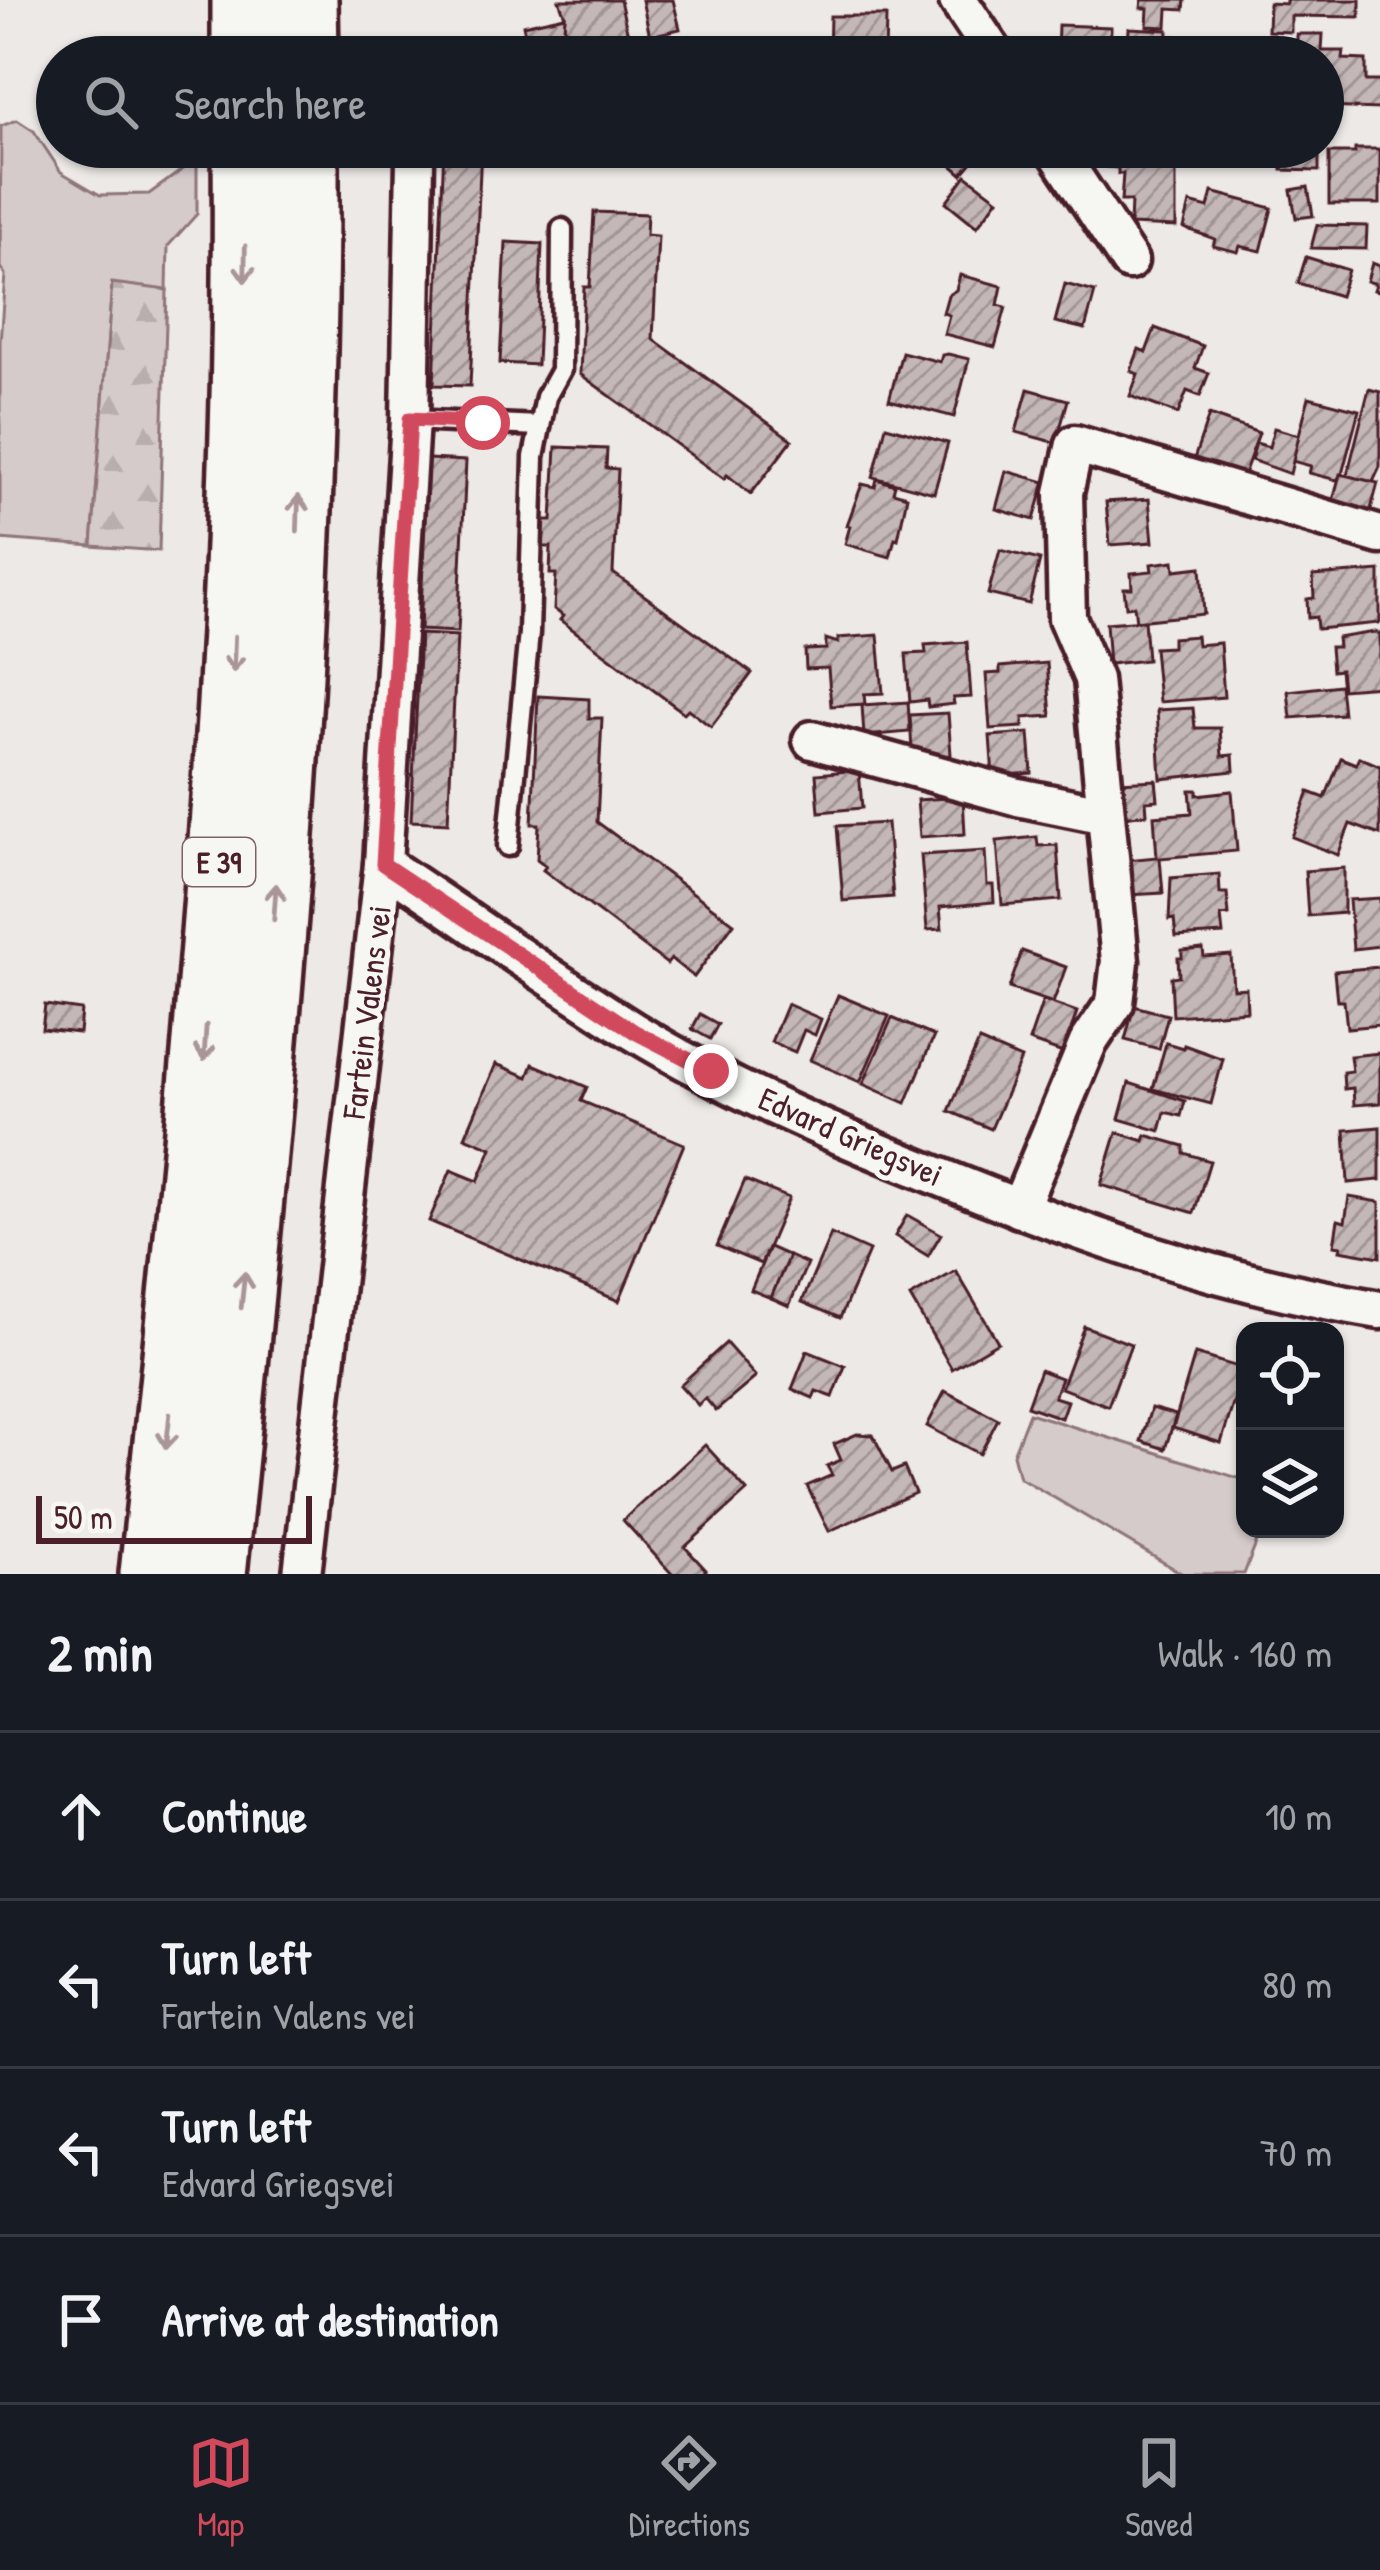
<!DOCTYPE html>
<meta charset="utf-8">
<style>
body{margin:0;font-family:"Patrick Hand",sans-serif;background:#242831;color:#f1f3f6}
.controls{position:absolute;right:36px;bottom:36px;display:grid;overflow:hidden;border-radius:24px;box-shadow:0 3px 9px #0004}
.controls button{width:108px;height:108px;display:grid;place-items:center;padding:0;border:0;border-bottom:3px solid #363941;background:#171b24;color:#f1f3f6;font:60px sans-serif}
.scale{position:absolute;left:36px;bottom:30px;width:276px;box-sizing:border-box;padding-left:12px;border:6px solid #4a1f2b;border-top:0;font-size:33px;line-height:42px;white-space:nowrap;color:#4a1f2b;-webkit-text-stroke:9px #f6f6f2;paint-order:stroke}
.stop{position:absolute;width:36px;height:36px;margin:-27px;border:9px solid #d1495b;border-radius:50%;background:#fff}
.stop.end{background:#d1495b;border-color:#fff;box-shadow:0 3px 12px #0008}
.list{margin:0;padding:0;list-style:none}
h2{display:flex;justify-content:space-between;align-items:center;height:156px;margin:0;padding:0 48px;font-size:51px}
h2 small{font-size:39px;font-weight:400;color:#9ea1a6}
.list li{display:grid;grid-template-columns:78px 1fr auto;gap:36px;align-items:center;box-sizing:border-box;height:168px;padding:0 48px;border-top:3px solid #363941}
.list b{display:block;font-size:45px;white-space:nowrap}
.list p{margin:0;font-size:39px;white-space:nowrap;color:#9ea1a6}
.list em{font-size:39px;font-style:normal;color:#9ea1a6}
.icon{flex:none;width:66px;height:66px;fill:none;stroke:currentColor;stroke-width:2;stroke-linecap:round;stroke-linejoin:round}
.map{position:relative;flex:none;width:1380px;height:1574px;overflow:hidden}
.search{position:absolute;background:#171b24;box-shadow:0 3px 9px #0004;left:36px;right:36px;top:36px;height:132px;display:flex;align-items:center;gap:30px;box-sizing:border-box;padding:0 42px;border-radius:66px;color:#9ea1a6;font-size:45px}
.sheet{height:828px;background:#171b24}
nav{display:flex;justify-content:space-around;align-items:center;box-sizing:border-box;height:168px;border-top:3px solid #363941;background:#171b24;font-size:33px;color:#9ea1a6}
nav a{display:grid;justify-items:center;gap:6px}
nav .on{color:#d1495b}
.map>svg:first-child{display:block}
</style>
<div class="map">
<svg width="1380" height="1574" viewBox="0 0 1380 1574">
<defs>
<pattern id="forest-firs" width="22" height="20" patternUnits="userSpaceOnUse" patternTransform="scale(3)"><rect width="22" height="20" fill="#d4cbca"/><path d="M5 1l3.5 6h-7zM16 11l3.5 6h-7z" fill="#b8aeae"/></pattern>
<pattern id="building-hatch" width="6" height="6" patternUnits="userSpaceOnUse" patternTransform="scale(3)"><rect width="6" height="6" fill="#c4b7b7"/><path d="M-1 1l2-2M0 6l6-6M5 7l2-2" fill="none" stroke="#a19495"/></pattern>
</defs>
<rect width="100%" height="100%" fill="#ece9e6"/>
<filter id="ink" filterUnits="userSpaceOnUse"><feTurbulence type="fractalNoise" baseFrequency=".00833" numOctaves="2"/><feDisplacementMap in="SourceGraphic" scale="24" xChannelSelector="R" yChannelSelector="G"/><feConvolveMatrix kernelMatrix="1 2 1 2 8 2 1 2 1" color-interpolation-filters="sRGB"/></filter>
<g filter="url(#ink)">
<!-- green -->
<g fill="#d4cbca" stroke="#8f757a" stroke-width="3">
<path d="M 17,120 L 34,131 L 61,172 L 100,195 L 149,194 L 197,159 L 197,214 L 168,246 L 167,290 L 112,284 L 92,546 L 0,539 L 0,342 L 5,275 L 0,267 L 1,126 Z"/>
<path d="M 1029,1413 L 1245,1480 L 1245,1529 L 1262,1529 L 1244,1574 L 1183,1574 L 1019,1477 L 1013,1454 Z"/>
</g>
<!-- forest -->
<path fill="url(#forest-firs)" stroke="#8f757a" stroke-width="3" d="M 112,283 L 167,290 L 159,551 L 92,546 Z"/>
<!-- building -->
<g fill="url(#building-hatch)" stroke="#4a1f2b" stroke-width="3">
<path d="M 559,0 L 620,0 L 630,44 L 578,56 L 564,28 L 565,16 Z"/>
<path d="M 642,0 L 673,0 L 680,29 L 650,36 Z"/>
<path d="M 1142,0 L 1185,0 L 1184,10 L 1168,9 L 1167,27 L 1147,26 L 1148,8 L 1141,8 Z"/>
<path d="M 1286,0 L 1360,0 L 1360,17 L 1291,16 L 1291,32 L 1268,31 L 1269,3 L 1286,4 Z"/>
<path d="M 565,16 L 564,28 L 578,56 L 530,57 L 523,25 Z"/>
<path d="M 830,16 L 886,16 L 885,57 L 829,57 Z"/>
<path d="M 1058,25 L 1111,27 L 1110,57 L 1057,57 Z"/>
<path d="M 1129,28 L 1168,30 L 1167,51 L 1128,49 Z"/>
<path d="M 1297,34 L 1323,34 L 1322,51 L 1344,51 L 1343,59 L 1366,60 L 1366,81 L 1380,81 L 1380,109 L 1323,107 L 1323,57 L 1297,57 Z"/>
<path d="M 1168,36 L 1252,40 L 1251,57 L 1167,57 Z"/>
<path d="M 94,41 L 126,49 L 124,56 L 129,57 L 89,57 Z"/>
<path d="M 1128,49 L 1167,51 L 1166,57 L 1127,57 Z"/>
<path d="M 444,147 L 481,149 L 470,386 L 434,385 Z"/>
<path d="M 931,147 L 985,147 L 962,174 Z"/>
<path d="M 1107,147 L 1176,147 L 1176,227 L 1130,225 L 1131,201 L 1121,201 L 1123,174 L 1118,174 L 1118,168 L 1106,167 Z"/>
<path d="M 1282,147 L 1319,147 L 1319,171 L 1282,170 Z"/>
<path d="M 1355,149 L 1378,149 L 1380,154 L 1380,204 L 1329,204 L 1329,153 L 1355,153 Z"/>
<path d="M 966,175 L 998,199 L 977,227 L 946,202 Z"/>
<path d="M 1308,187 L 1313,216 L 1296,218 L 1291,190 Z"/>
<path d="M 1212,192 L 1272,208 L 1261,251 L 1240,246 L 1238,252 L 1213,246 L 1215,239 L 1184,228 L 1190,203 L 1208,208 Z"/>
<path d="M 594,212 L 647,214 L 646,235 L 658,236 L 653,339 L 792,440 L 751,494 L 727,475 L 724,479 L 580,374 L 584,287 L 590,287 Z"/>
<path d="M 1317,225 L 1367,226 L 1366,249 L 1311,248 Z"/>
<path d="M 506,242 L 542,244 L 537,365 L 500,363 Z"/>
<path d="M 1306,257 L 1348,270 L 1340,296 L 1298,283 Z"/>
<path d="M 1372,263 L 1380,266 L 1380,292 L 1374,290 L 1376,284 L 1367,281 Z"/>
<path d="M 960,275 L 1002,286 L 998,305 L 1006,307 L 995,347 L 944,334 L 949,315 L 943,313 L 948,295 L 956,290 Z"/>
<path d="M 1065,284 L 1095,292 L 1085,329 L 1055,322 Z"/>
<path d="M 1155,328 L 1203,346 L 1195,368 L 1209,373 L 1200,396 L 1187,391 L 1178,414 L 1130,396 L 1138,374 L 1131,371 L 1139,349 L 1146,352 Z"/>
<path d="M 902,352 L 940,362 L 942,355 L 948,354 L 969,359 L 954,417 L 889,400 Z"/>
<path d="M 1028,389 L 1068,400 L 1056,443 L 1016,432 Z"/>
<path d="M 1369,389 L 1380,392 L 1380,467 L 1373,482 L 1347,476 Z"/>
<path d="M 1309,397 L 1359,410 L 1342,474 L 1337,480 L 1309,473 L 1311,466 L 1292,461 Z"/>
<path d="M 1209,415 L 1259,433 L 1243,477 L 1194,459 Z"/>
<path d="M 886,426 L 948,443 L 934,493 L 873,477 Z"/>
<path d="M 1274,428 L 1299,435 L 1290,474 L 1251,460 L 1256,443 L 1269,447 Z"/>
<path d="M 556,447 L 607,449 L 606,468 L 618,469 L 613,573 L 752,673 L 711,727 L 688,709 L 684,713 L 560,620 L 563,616 L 554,609 L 556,574 L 550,574 L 551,547 L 543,547 L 545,521 L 552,521 Z"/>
<path d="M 428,459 L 466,461 L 458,632 L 420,630 Z"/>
<path d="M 1006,471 L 1045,482 L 1034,520 L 996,509 Z"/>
<path d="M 1340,474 L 1378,483 L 1369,517 L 1331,508 Z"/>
<path d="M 877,479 L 895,485 L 893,492 L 907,496 L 898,539 L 895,538 L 890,557 L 845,544 L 850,526 L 847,525 L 862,484 L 875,487 Z"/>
<path d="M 1149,499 L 1153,542 L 1110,545 L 1106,502 Z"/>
<path d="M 1000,550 L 1040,560 L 1029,604 L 988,594 Z"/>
<path d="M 1174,561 L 1175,570 L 1201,567 L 1204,614 L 1136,621 L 1134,606 L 1126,607 L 1124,588 L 1132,588 L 1131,573 L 1152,571 L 1151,564 Z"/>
<path d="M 1380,571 L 1380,623 L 1317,629 L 1316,617 L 1308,618 L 1307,599 L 1314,598 L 1313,576 Z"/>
<path d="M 1144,620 L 1147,660 L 1109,664 L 1106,623 Z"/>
<path d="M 1375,632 L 1380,634 L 1380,686 L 1342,689 L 1340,670 L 1332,671 L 1330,647 L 1338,647 L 1337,638 Z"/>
<path d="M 420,634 L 457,636 L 448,823 L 411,821 Z"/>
<path d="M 878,635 L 883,693 L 864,694 L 865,704 L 831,706 L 828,668 L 806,669 L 805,650 L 826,649 L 826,639 L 838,643 L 838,638 Z"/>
<path d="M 1196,636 L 1197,645 L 1220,643 L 1224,697 L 1159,702 L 1154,648 L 1172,647 L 1172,638 Z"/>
<path d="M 967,642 L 971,697 L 953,698 L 954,704 L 928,707 L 927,700 L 910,702 L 906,654 L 926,653 L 925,645 Z"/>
<path d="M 1047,663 L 1051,716 L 1023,718 L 1023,727 L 990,729 L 986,674 L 1000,673 L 1000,667 Z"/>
<path d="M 1340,685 L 1343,714 L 1291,718 L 1288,691 Z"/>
<path d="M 538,696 L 589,699 L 589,718 L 602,718 L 597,822 L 734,923 L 694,977 L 671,959 L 667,964 L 543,870 L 546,866 L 537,859 L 539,824 L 532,824 Z"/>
<path d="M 908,702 L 910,732 L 864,736 L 862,705 Z"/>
<path d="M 1193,708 L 1195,728 L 1220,728 L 1222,756 L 1233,755 L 1234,771 L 1161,779 L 1157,710 Z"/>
<path d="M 948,713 L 951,755 L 932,757 L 912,752 L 910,715 Z"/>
<path d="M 1029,733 L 1032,773 L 993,776 L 990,736 Z"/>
<path d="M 1359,757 L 1380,766 L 1380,835 L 1350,824 L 1338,855 L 1292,837 L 1309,792 L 1325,798 L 1341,758 L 1356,764 Z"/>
<path d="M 859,770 L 862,808 L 819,812 L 816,774 Z"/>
<path d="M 1156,780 L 1158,800 L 1146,801 L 1147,814 L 1123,817 L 1119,782 Z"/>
<path d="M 1190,790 L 1197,790 L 1197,795 L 1232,791 L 1237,851 L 1160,858 L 1163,893 L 1129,895 L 1126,860 L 1157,857 L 1154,816 L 1192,813 Z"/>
<path d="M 963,797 L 965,834 L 920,837 L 917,800 Z"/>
<path d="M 887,823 L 893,897 L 843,901 L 837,826 Z"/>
<path d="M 1037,837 L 1038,846 L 1057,845 L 1061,900 L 1002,905 L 997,841 Z"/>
<path d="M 985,851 L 987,885 L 993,885 L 994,902 L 940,907 L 942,929 L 927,930 L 921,855 Z"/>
<path d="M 1344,868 L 1344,913 L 1308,916 L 1305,871 Z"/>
<path d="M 1219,874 L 1220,893 L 1227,893 L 1229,915 L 1221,916 L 1223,934 L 1176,937 L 1174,919 L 1169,920 L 1171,878 Z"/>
<path d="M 1380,898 L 1380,946 L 1353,949 L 1349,900 Z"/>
<path d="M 1203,949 L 1204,957 L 1231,955 L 1233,989 L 1246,988 L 1247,1011 L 1173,1016 L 1171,977 L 1179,976 L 1178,958 L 1182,958 L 1182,951 Z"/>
<path d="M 1022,951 L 1066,967 L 1053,1003 L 1009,988 Z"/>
<path d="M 1380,967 L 1380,1025 L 1347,1028 L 1344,1001 L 1337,1001 L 1334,971 Z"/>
<path d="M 838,995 L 889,1016 L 860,1082 L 810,1060 Z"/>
<path d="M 1043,1000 L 1077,1012 L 1063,1053 L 1029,1041 Z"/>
<path d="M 787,1004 L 821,1019 L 815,1035 L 804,1030 L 795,1052 L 771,1042 Z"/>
<path d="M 45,1005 L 81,1010 L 79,1033 L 42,1029 Z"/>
<path d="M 1134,1006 L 1168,1015 L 1159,1049 L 1125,1040 Z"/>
<path d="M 700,1014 L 718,1024 L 710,1039 L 692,1029 Z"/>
<path d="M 892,1018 L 934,1036 L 906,1103 L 863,1084 Z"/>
<path d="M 979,1041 L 1021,1059 L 991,1129 L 949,1111 Z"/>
<path d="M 1166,1043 L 1183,1048 L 1184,1045 L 1223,1059 L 1211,1104 L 1153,1089 Z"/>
<path d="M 1380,1053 L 1380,1103 L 1354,1105 L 1353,1088 L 1344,1089 L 1343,1072 L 1352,1071 L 1350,1056 Z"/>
<path d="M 496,1064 L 528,1077 L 533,1064 L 587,1087 L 581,1101 L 684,1144 L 619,1301 L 429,1221 L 451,1170 L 478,1181 L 492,1148 L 465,1137 Z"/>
<path d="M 1129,1083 L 1185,1101 L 1181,1116 L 1165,1112 L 1160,1131 L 1119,1119 Z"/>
<path d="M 1380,1127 L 1380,1180 L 1348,1183 L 1345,1130 Z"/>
<path d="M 1117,1132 L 1144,1141 L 1146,1135 L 1184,1146 L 1184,1153 L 1210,1161 L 1194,1213 L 1101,1185 Z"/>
<path d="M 745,1180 L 789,1198 L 761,1264 L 717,1246 Z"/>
<path d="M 1349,1197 L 1380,1202 L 1380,1257 L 1340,1250 L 1341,1246 L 1334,1245 L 1338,1220 L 1345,1222 Z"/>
<path d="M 907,1215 L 941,1234 L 928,1256 L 895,1236 Z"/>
<path d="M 831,1234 L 869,1251 L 840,1318 L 802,1302 Z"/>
<path d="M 769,1247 L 789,1256 L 771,1298 L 751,1290 Z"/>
<path d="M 789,1256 L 807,1264 L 789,1306 L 771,1298 Z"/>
<path d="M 956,1271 L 998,1342 L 952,1369 L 910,1297 Z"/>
<path d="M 1084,1326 L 1131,1344 L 1108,1406 L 1061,1388 Z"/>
<path d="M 726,1343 L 756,1377 L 716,1411 L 705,1398 L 698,1405 L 680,1385 Z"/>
<path d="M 807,1351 L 845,1366 L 833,1397 L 816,1391 L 813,1398 L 792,1389 Z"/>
<path d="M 1195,1354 L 1244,1369 L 1221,1443 L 1173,1428 Z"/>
<path d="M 1040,1370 L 1061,1378 L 1054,1397 L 1067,1401 L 1061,1418 L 1027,1406 Z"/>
<path d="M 945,1391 L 998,1419 L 980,1454 L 927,1426 Z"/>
<path d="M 1151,1408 L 1176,1415 L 1165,1449 L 1141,1441 Z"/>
<path d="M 857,1434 L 873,1435 L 892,1472 L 904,1467 L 915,1493 L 829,1531 L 807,1486 L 832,1475 L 827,1466 L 841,1460 L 834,1444 Z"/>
<path d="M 705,1445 L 747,1491 L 685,1547 L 706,1570 L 702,1574 L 672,1574 L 623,1520 Z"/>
</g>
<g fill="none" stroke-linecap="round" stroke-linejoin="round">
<defs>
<g id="lane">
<path d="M 410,420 L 540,426"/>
<path d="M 508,846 L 529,633 L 534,457 L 546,397 L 561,370 L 562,229"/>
</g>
<g id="street">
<path d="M 958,0 L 996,57"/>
<path d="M 1054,147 L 1129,261"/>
<path d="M 812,740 L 1018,797 L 1106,815"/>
<path d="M 383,864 C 466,919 548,978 633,1031 C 725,1087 828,1132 928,1172 C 1079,1234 1218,1283 1380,1310"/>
<path d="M 1019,1209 L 1088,1043 L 1115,1003 L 1120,961 L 1093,679 L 1067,618 L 1064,493 L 1075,444 L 1380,535"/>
<path d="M 302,1574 L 383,864 L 410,420 L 415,160"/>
</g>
<g id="highway">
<path d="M 244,0 L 244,57"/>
<path d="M 305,0 L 306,57"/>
<path d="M 152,1574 C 203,1100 250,624 245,147"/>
<path d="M 214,1574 C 263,1100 308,624 306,147"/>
</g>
</defs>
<!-- lane casing -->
<use href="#lane" stroke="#4a1f2b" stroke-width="27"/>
<!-- street casing -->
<use href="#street" stroke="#4a1f2b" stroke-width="45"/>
<!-- highway casing -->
<use href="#highway" stroke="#4a1f2b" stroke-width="72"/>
<!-- lane -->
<use href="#lane" stroke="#f6f6f2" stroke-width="18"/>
<!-- street -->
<use href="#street" stroke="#f6f6f2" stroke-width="36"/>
<!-- highway -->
<use href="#highway" stroke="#f6f6f2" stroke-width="63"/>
</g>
<!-- one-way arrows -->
<defs><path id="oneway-shaft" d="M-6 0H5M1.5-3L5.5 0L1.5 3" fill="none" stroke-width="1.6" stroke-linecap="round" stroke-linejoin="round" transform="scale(3)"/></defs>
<g stroke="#a99598">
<use href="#oneway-shaft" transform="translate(245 264) rotate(91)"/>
<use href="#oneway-shaft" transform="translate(298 513) rotate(-88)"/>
<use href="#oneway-shaft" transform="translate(234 654) rotate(92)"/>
<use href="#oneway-shaft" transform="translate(275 902) rotate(-86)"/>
<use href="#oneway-shaft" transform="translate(205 1043) rotate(94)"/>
<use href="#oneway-shaft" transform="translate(243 1290) rotate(-84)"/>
<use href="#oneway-shaft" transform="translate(168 1431) rotate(96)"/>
</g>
</g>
<g fill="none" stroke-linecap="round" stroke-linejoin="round" filter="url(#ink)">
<!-- route -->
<path stroke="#d1495b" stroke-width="15" d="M 483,423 L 410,419 L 383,864 L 635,1032 L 711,1071"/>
</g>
<g text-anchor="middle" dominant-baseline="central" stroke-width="10" stroke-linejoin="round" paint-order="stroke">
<!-- shield labels -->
<rect fill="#f6f6f2" stroke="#7e6067" stroke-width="3" x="183" y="838" width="72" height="48" rx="9"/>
<g font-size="30" font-weight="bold" fill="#4a1f2b">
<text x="219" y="862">E 39</text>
</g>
<!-- street labels -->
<g font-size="33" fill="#4a1f2b" stroke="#f6f6f2">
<text transform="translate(366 1012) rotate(-83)">Fartein Valens vei</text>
<text transform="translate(851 1136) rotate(24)">Edvard Griegsvei</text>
</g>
</g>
</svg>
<div class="controls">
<button><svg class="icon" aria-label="locate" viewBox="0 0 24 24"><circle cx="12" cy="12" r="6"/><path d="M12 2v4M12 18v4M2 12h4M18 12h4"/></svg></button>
<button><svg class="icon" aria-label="layers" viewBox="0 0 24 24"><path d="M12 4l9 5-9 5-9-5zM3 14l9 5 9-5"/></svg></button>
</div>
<div class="scale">50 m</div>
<div class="stop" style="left:483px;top:423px"></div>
<div class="stop end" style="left:711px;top:1071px"></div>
<div class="search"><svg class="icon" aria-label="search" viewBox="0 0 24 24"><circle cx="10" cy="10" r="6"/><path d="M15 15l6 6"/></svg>Search here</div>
</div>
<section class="sheet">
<h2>2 min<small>Walk · 160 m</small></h2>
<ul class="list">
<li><svg class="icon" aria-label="ahead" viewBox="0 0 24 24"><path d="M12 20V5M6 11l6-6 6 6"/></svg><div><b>Continue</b></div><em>10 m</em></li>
<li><svg class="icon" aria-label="left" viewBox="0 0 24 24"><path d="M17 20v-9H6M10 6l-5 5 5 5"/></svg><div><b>Turn left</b><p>Fartein Valens vei</p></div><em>80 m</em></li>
<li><svg class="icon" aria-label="left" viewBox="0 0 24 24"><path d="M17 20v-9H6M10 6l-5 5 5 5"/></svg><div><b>Turn left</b><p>Edvard Griegsvei</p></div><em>70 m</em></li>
<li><svg class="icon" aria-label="arrive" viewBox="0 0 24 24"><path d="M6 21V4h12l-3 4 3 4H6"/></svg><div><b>Arrive at destination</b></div></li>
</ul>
</section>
<nav>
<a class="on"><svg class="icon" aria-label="map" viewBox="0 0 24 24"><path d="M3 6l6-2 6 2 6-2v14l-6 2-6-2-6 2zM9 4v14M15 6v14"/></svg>Map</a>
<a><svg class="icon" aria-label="directions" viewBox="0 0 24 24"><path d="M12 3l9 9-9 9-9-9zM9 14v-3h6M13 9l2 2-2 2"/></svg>Directions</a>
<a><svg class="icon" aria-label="saved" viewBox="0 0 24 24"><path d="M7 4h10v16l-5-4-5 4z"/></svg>Saved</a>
</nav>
